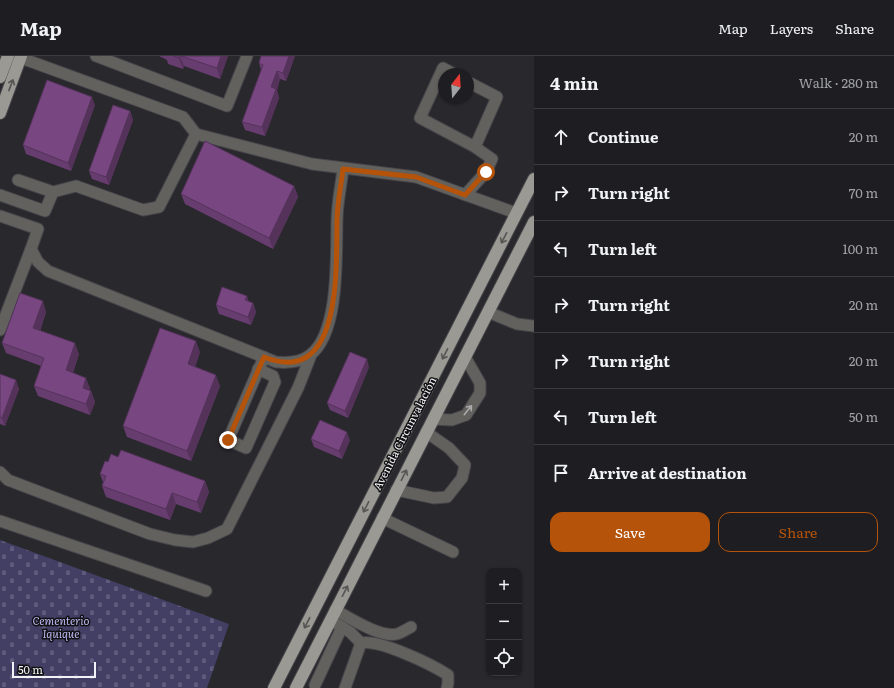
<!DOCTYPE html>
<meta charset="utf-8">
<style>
body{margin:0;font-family:Literata,serif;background:#2b2b2f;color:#f1f3f6}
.controls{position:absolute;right:12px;bottom:12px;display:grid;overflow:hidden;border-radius:8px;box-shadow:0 1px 3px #0004}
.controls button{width:36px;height:36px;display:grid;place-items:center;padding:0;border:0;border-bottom:1px solid #3c3c40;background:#1e1e22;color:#f1f3f6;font:20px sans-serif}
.compass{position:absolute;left:438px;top:12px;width:36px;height:36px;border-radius:50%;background:#1e1e22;box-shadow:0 1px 3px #0004;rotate:17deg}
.scale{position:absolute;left:12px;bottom:10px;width:84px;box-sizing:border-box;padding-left:4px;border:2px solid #f3f3f7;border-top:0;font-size:11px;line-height:14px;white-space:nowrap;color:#f3f3f7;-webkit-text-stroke:3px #111113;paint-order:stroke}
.stop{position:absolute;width:12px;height:12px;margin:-9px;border:3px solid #b45309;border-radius:50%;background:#fff}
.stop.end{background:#b45309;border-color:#fff;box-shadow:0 1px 4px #0008}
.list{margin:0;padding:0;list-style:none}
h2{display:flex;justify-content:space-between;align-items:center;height:52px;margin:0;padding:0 16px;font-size:17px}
h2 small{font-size:13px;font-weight:400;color:#a1a2a5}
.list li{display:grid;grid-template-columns:26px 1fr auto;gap:12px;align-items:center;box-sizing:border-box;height:56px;padding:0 16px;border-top:1px solid #3c3c40}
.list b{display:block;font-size:15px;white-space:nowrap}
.list em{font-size:13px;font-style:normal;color:#a1a2a5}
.actions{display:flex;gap:8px;padding:12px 16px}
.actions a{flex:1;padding:9px 0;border:1px solid #b45309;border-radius:12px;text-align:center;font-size:14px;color:#b45309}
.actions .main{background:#b45309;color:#fff}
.icon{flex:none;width:22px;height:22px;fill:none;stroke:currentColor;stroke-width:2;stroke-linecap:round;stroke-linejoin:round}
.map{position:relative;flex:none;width:534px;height:632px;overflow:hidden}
header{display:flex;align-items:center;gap:24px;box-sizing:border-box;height:56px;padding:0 20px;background:#1e1e22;border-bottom:1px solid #3c3c40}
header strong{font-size:19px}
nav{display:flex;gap:22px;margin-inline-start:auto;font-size:14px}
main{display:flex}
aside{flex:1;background:#1e1e22}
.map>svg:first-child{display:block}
</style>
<header>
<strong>Map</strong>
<nav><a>Map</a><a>Layers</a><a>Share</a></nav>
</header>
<main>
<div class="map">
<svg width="534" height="632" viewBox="0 0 534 632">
<defs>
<pattern id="cemetery-stones" width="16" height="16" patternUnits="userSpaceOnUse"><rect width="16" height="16" fill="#423e64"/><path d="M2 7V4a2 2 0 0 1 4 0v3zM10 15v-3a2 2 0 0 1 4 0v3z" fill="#5e5a7b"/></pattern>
</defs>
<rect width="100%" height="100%" fill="#28282d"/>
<!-- cemetery -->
<path fill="url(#cemetery-stones)" d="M 0,484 L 229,568 L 207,632 L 0,632 Z"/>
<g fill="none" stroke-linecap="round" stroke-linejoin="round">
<defs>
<g id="minor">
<path d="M 96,0 L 227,50 L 247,0"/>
<path d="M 21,2 L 183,61 L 196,78"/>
<path d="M 454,18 L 443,12 L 420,62 L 475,91 L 492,103 L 486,116 L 465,139"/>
<path d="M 468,26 L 497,41 L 475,91"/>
<path d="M 18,124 L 53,136"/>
<path d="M 0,139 L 45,155 L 53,136 L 76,130 L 143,154 L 159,151 L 196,78 L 312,108 L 416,121 L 516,157"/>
<path d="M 0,160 L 38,173 L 31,193 L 38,206 L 48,215 L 276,306 C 287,307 300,307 310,299 C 340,277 336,198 337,165 C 337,148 341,130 343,113"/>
<path d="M 488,256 L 517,268 L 534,270"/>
<path d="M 0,274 L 31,193"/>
<path d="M 258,313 L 273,320 L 275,326 L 246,392 L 228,384 L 264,301"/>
<path d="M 433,363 L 452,364 L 466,359 L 480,337 L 480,327 L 465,301"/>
<path d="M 0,416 L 8,424 L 150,478 L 175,484 L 193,486 L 208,482 L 227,473 L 298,332 L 311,299"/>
<path d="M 396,434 L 434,442 L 447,441 L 462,422 L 465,409 L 449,392 L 426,376"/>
<path d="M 382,462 L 453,496"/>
<path d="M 0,465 L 206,535"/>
<path d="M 335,554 C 350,562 380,582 397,578 C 401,577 407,573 411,571"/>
<path d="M 337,568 L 350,576 L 361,587"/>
<path d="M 361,587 C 379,583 431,608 448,619 L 448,627 L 447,632"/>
<path d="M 315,629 L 342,571"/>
<path d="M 345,632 L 361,587"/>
</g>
<g id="major">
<path d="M 0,21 L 8,0"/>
<path d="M 0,57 L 21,0"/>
<path d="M 274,632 L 534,123"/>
<path d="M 296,632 L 534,166"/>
</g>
</defs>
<!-- minor casing -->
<use href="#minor" stroke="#444449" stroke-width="13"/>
<!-- major casing -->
<use href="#major" stroke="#444449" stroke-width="14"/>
<!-- minor -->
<use href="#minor" stroke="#62615e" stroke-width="11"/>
<!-- major -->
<use href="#major" stroke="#9a9993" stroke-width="12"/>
</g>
<!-- wall -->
<g fill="#673d6f">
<path d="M 159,0 L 228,0 L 220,23 L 184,10 L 183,13 L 168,8 L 167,4 Z"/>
<path d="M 295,0 L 286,25 L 280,23 L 277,34 L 279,42 L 265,80 L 245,74 L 242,66 L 261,14 L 259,7 Z"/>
<path d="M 95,49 L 71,115 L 26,98 L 23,89 Z"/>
<path d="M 130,55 L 133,64 L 109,129 L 92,123 L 89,115 Z"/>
<path d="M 294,130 L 298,141 L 273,193 L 185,148 L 181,138 Z"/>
<path d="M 249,246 L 253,247 L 256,256 L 251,269 L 219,258 L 216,249 Z"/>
<path d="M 46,256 L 40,275 L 79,298 L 73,317 L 90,332 L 89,335 L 91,335 L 95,346 L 90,359 L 38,340 L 34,330 L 41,310 L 6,297 L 2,287 Z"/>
<path d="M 200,296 L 195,311 L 220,330 L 191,405 L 127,381 L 123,370 Z"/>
<path d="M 369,311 L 348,362 L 330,354 L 327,347 Z"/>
<path d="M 0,318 L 19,333 L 5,370 L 0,368 Z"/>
<path d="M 311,383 L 350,384 L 342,403 L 314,391 Z"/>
<path d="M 118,401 L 205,425 L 209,436 L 201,457 L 176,448 L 170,464 L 106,441 L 102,430 L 103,426 L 100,418 L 108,406 Z"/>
</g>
<!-- shaded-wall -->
<g fill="#54325a">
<path d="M 180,0 L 184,10 L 183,13 L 179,2 Z"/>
<path d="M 221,0 L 228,0 L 220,23 L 217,12 Z"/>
<path d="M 289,0 L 295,0 L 286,25 L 283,17 Z"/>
<path d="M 277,15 L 280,23 L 277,34 L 279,42 L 265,80 L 262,71 L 271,31 Z"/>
<path d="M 92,41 L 95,49 L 71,115 L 68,107 Z"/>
<path d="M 130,55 L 133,64 L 109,129 L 106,121 Z"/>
<path d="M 294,130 L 298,141 L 273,193 L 269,182 Z"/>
<path d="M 247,240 L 250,248 L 245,244 Z"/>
<path d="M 43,245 L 46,256 L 37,283 L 33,272 Z"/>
<path d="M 253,247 L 256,256 L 251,269 L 248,261 Z"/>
<path d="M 196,285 L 200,296 L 192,319 L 188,308 Z"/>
<path d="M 75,287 L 79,298 L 70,325 L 66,314 Z"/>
<path d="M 367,303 L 369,311 L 348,362 L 345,355 Z"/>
<path d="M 216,319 L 220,330 L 191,405 L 187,395 Z"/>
<path d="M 86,322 L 90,332 L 86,343 L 83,332 Z"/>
<path d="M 16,324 L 19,333 L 5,370 L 2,362 Z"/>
<path d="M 91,335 L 95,346 L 90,359 L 86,348 Z"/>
<path d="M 347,376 L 350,384 L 342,403 L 339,395 Z"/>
<path d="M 205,425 L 209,436 L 201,457 L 197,446 Z"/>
<path d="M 172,437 L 176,448 L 170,464 L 166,453 Z"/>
</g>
<!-- building -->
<g fill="#784781" stroke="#54325a">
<path d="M 173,0 L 180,0 L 179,2 Z"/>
<path d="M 181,0 L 221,0 L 217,12 Z"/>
<path d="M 261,0 L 289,0 L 283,17 L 277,15 L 271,31 L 276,33 L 262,71 L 242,66 L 263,9 L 259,7 Z"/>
<path d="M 47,24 L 92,41 L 68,107 L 23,89 Z"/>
<path d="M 113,49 L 130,55 L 106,121 L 89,115 Z"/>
<path d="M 205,85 L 294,130 L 269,182 L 181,138 Z"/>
<path d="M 222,231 L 247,240 L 245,244 L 253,247 L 248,261 L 216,249 Z"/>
<path d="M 20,237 L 43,245 L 33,272 L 75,287 L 66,314 L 86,322 L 83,332 L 91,335 L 86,348 L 34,330 L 44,302 L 2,287 Z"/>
<path d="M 160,272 L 196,285 L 188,308 L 216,319 L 187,395 L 123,370 Z"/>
<path d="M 350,296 L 367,303 L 345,355 L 327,347 Z"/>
<path d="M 0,318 L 16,324 L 2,362 L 0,361 Z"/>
<path d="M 320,364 L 347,376 L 339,395 L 311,383 Z"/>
<path d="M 121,394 L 205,425 L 197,446 L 172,437 L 166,453 L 102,430 L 106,420 L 100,418 L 105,405 L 108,406 L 111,398 L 118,401 Z"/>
</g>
<!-- one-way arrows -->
<defs><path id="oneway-shaft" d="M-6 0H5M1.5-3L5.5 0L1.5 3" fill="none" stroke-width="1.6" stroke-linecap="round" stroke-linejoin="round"/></defs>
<g stroke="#565553">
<use href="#oneway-shaft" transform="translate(11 29) rotate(-69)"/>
<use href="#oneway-shaft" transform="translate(504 182) rotate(117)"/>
<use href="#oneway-shaft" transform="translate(445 298) rotate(117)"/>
<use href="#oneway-shaft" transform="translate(404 419) rotate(-63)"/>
<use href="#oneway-shaft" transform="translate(366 451) rotate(117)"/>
<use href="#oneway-shaft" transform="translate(345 535) rotate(-63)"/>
<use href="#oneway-shaft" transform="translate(307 567) rotate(117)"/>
</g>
<use stroke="#aaa" href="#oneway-shaft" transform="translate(468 354) rotate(-51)"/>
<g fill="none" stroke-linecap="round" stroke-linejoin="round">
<!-- route -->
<path stroke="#b45309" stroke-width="5" d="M 228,384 L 264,301 C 343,333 336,210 337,165 C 337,148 341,130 343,113 L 416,121 L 465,139 L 486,116"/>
</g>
<g text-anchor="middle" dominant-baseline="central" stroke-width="3" stroke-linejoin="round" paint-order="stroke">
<!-- street labels -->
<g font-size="11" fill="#f3f3f7" stroke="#111113">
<text transform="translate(404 377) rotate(-63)">Avenida Circunvalación</text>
</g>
<!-- park labels -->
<g font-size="11" font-style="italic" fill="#bdb9f4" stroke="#111113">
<text x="61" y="564">Cementerio<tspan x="61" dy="13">Iquique</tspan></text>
</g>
</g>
</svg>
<div class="controls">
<button>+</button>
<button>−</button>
<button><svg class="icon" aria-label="locate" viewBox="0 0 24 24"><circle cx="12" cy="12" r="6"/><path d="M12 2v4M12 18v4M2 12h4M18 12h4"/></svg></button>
</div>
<svg class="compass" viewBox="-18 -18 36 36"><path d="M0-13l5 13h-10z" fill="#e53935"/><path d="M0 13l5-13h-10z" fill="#a1a2a5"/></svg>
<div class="scale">50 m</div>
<div class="stop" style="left:486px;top:116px"></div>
<div class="stop end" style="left:228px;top:384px"></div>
</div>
<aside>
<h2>4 min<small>Walk · 280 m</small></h2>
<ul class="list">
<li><svg class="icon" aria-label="ahead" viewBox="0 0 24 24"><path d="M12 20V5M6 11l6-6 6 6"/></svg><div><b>Continue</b></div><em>20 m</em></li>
<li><svg class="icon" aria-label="right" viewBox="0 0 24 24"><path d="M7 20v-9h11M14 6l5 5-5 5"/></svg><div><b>Turn right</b></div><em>70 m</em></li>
<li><svg class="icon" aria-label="left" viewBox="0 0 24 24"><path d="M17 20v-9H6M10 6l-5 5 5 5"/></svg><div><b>Turn left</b></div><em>100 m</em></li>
<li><svg class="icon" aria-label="right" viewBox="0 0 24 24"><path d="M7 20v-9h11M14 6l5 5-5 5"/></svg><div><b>Turn right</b></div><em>20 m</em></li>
<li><svg class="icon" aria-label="right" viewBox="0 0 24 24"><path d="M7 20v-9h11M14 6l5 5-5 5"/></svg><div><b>Turn right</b></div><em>20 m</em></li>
<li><svg class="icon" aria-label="left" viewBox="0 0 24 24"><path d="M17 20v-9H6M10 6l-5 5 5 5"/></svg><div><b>Turn left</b></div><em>50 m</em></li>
<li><svg class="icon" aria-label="arrive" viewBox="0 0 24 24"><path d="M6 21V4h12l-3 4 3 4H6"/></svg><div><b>Arrive at destination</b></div></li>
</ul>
<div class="actions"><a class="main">Save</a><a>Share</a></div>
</aside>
</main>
